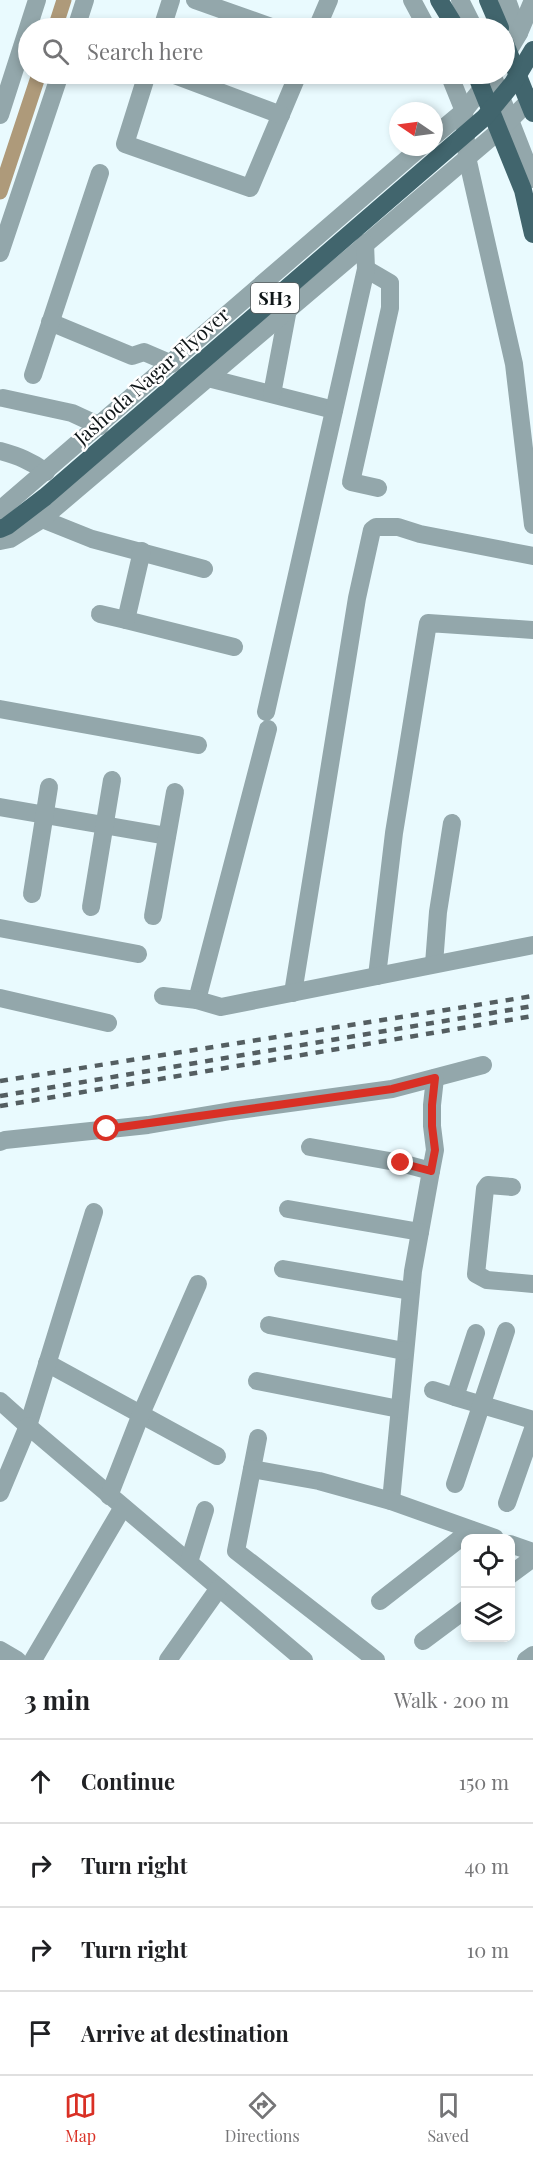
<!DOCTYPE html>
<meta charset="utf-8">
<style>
body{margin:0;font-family:"Playfair Display",serif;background:#f6f6f6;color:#202124}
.controls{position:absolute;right:18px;bottom:18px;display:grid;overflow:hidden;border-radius:12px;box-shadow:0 3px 9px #0003}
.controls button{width:54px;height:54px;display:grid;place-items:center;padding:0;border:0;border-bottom:2px solid #e0e0e0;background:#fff;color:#202124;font:30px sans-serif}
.compass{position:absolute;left:389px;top:102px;width:54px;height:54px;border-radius:50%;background:#fff;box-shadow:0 3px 9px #0003;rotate:283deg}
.stop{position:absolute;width:18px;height:18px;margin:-14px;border:4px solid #d93025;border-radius:50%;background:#fff}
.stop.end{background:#d93025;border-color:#fff;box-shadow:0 2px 6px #0008}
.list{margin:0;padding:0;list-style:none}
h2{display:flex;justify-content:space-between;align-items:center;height:78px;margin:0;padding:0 24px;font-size:26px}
h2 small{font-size:20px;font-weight:400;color:#757577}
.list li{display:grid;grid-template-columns:39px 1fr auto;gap:18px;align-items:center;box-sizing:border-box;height:84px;padding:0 24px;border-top:2px solid #e0e0e0}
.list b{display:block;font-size:22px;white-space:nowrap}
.list em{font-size:20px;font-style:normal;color:#757577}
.icon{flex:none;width:33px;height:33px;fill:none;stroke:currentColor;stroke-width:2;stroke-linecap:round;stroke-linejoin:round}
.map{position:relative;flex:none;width:533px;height:1660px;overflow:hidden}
.search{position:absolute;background:#fff;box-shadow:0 3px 9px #0003;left:18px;right:18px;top:18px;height:66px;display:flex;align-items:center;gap:15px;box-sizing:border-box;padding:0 21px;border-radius:33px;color:#757577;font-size:22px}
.sheet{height:414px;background:#fff}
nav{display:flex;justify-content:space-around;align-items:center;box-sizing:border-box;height:84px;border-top:2px solid #e0e0e0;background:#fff;font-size:16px;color:#757577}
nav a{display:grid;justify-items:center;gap:3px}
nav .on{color:#d93025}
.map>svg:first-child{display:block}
</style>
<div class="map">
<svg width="533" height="1660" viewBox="0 0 533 1660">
<rect width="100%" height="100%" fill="#e9fafe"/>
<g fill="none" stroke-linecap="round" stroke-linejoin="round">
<!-- canal -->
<g stroke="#ae9a7a" stroke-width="15">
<path d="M 55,28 L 64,0"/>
<path d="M 0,192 L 39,74"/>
</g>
<!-- minor -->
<g stroke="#93a7ab" stroke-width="18">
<path d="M 195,0 L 274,28"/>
<path d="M 412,0 L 427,28"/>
<path d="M 460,0 L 474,28"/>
<path d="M 507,0 L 519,33"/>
<path d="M 76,28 L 85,0"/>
<path d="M 162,28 L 171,0"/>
<path d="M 317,28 L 329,0"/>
<path d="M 504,58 L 519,33 L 533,0"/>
<path d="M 147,74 L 125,144 L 250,188 L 298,74"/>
<path d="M 172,74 L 281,115"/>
<path d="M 449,74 L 464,111 L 467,157 L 514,364 L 533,525"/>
<path d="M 492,74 L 533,179"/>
<path d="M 0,115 L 37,0"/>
<path d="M 434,136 L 464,111 L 491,77"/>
<path d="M 0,253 L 60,74"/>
<path d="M 366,269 L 390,283 L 390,308 L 351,482 L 378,488"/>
<path d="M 50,322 L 132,356 L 144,352 L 172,364"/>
<path d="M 33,375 L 100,173"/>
<path d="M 208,378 L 334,410"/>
<path d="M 272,394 L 288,309"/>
<path d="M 3,398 L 72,413 L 100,426"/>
<path d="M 0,451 C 18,456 31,461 46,472"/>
<path d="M 0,510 L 421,147"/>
<path d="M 42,519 L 92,539 L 204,569"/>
<path d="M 0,541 L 10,539 L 42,519 L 500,130 L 533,97"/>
<path d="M 142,551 L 126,620 L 234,647"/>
<path d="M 100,614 L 126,620"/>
<path d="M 0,709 L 198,745"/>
<path d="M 266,712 L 366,269 L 365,243"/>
<path d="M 0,807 L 167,836"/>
<path d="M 32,894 L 49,787"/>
<path d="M 91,907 L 112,780"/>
<path d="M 153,916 L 175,792"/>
<path d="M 0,928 L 138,954"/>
<path d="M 434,964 L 438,912 L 452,823"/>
<path d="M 377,976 L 394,833 L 428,623 L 533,630"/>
<path d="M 293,993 L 357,598 L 372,530 L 376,527 L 398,527 L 420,534 L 533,556"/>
<path d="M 163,996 L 197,1000 L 268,729"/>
<path d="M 0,998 L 108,1023"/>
<path d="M 197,1000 L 221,1007 L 533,945"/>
<path d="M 0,1142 L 5,1140 L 148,1125 L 231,1111 L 392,1089 L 483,1065"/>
<path d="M 310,1147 L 401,1163 L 431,1171 L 413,1271 L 391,1501"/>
<path d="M 431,1171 L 435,1150 L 432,1126 L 432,1105 L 435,1078"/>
<path d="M 512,1187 L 488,1185 L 485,1189 L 476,1274 L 487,1280 L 533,1284"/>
<path d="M 288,1209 L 420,1232"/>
<path d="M 283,1269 L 410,1291"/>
<path d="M 269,1325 L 404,1351"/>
<path d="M 476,1333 L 455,1397 L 533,1420"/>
<path d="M 47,1363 L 217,1456"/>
<path d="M 257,1381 L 399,1409"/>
<path d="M 433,1390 L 455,1397"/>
<path d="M 0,1401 L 28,1426 L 94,1212"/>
<path d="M 252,1469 L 258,1438"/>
<path d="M 455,1484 L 506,1331"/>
<path d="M 0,1493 L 28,1426 L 304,1660"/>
<path d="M 109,1496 L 141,1414 L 198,1284"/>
<path d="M 507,1503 L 533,1429"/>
<path d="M 510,1544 L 533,1552"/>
<path d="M 189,1562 L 205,1510"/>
<path d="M 510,1575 L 533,1558"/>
<path d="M 380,1601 L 471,1530"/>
<path d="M 423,1641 L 466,1609"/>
<path d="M 0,1650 L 17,1660"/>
<path d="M 33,1660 L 123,1507"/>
<path d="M 168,1660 L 219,1588"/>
<path d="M 376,1660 L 236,1551 L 252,1469 L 319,1481 L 391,1501 L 495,1538"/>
<path d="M 526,1660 L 533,1655"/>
</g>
<!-- major -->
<g stroke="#41656d" stroke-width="18">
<path d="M 439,0 L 456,28"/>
<path d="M 488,0 L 500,28"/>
<path d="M 504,41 L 533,113"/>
<path d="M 476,74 L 523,190 L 533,234"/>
</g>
<!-- rail -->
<g stroke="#545e61" stroke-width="4.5" stroke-dasharray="8 8" stroke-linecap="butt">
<path d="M 0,1081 L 533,996"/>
<path d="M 0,1096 L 533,1006"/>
<path d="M 0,1106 L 533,1016"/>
</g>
<!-- major-bridge -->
<path stroke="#41656d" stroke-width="18" d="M 0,529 L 7,526 L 45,497 L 485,117 L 513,83 L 533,50"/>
</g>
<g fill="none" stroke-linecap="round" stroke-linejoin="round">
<!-- route -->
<path stroke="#d93025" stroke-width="8" d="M 107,1129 L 392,1089 L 435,1078 L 432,1105 L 432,1126 L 435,1150 L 431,1171 L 401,1163"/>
</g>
<g text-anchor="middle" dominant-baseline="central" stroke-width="5" stroke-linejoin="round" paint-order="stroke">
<!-- shield labels -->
<rect fill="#fff" stroke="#575c5d" stroke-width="1.5" x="251" y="283" width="48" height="30" rx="4.5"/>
<g font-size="18" font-weight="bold" fill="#0f1618">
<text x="275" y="298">SH3</text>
</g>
<!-- street labels -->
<g font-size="20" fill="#0f1618" stroke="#fff">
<text transform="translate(151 375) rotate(-41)">Jashoda Nagar Flyover</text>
</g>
</g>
</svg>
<div class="controls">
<button><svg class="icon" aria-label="locate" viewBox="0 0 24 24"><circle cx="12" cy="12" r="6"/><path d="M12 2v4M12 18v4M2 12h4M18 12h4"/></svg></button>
<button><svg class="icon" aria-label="layers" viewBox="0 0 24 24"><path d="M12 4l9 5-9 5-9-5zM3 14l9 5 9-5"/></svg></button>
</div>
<svg class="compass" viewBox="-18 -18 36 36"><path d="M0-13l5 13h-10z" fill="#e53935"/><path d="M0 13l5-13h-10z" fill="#757577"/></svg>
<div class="stop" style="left:107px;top:1129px"></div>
<div class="stop end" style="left:401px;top:1163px"></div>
<div class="search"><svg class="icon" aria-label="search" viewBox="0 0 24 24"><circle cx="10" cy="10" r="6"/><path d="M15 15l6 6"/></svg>Search here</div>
</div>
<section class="sheet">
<h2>3 min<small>Walk · 200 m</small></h2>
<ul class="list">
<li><svg class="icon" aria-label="ahead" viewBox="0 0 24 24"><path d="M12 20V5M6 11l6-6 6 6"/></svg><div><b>Continue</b></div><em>150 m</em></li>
<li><svg class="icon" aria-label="right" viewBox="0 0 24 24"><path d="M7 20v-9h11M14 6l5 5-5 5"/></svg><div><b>Turn right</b></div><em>40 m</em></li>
<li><svg class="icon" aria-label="right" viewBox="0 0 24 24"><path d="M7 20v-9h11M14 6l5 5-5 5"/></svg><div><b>Turn right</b></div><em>10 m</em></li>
<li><svg class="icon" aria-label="arrive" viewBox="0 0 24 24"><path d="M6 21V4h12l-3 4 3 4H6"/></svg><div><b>Arrive at destination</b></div></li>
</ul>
</section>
<nav>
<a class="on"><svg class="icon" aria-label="map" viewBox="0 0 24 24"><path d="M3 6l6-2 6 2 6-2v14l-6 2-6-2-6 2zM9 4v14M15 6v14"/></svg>Map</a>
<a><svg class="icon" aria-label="directions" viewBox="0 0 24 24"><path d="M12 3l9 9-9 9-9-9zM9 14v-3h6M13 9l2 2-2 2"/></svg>Directions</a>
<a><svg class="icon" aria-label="saved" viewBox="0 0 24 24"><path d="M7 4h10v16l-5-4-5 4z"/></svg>Saved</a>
</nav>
